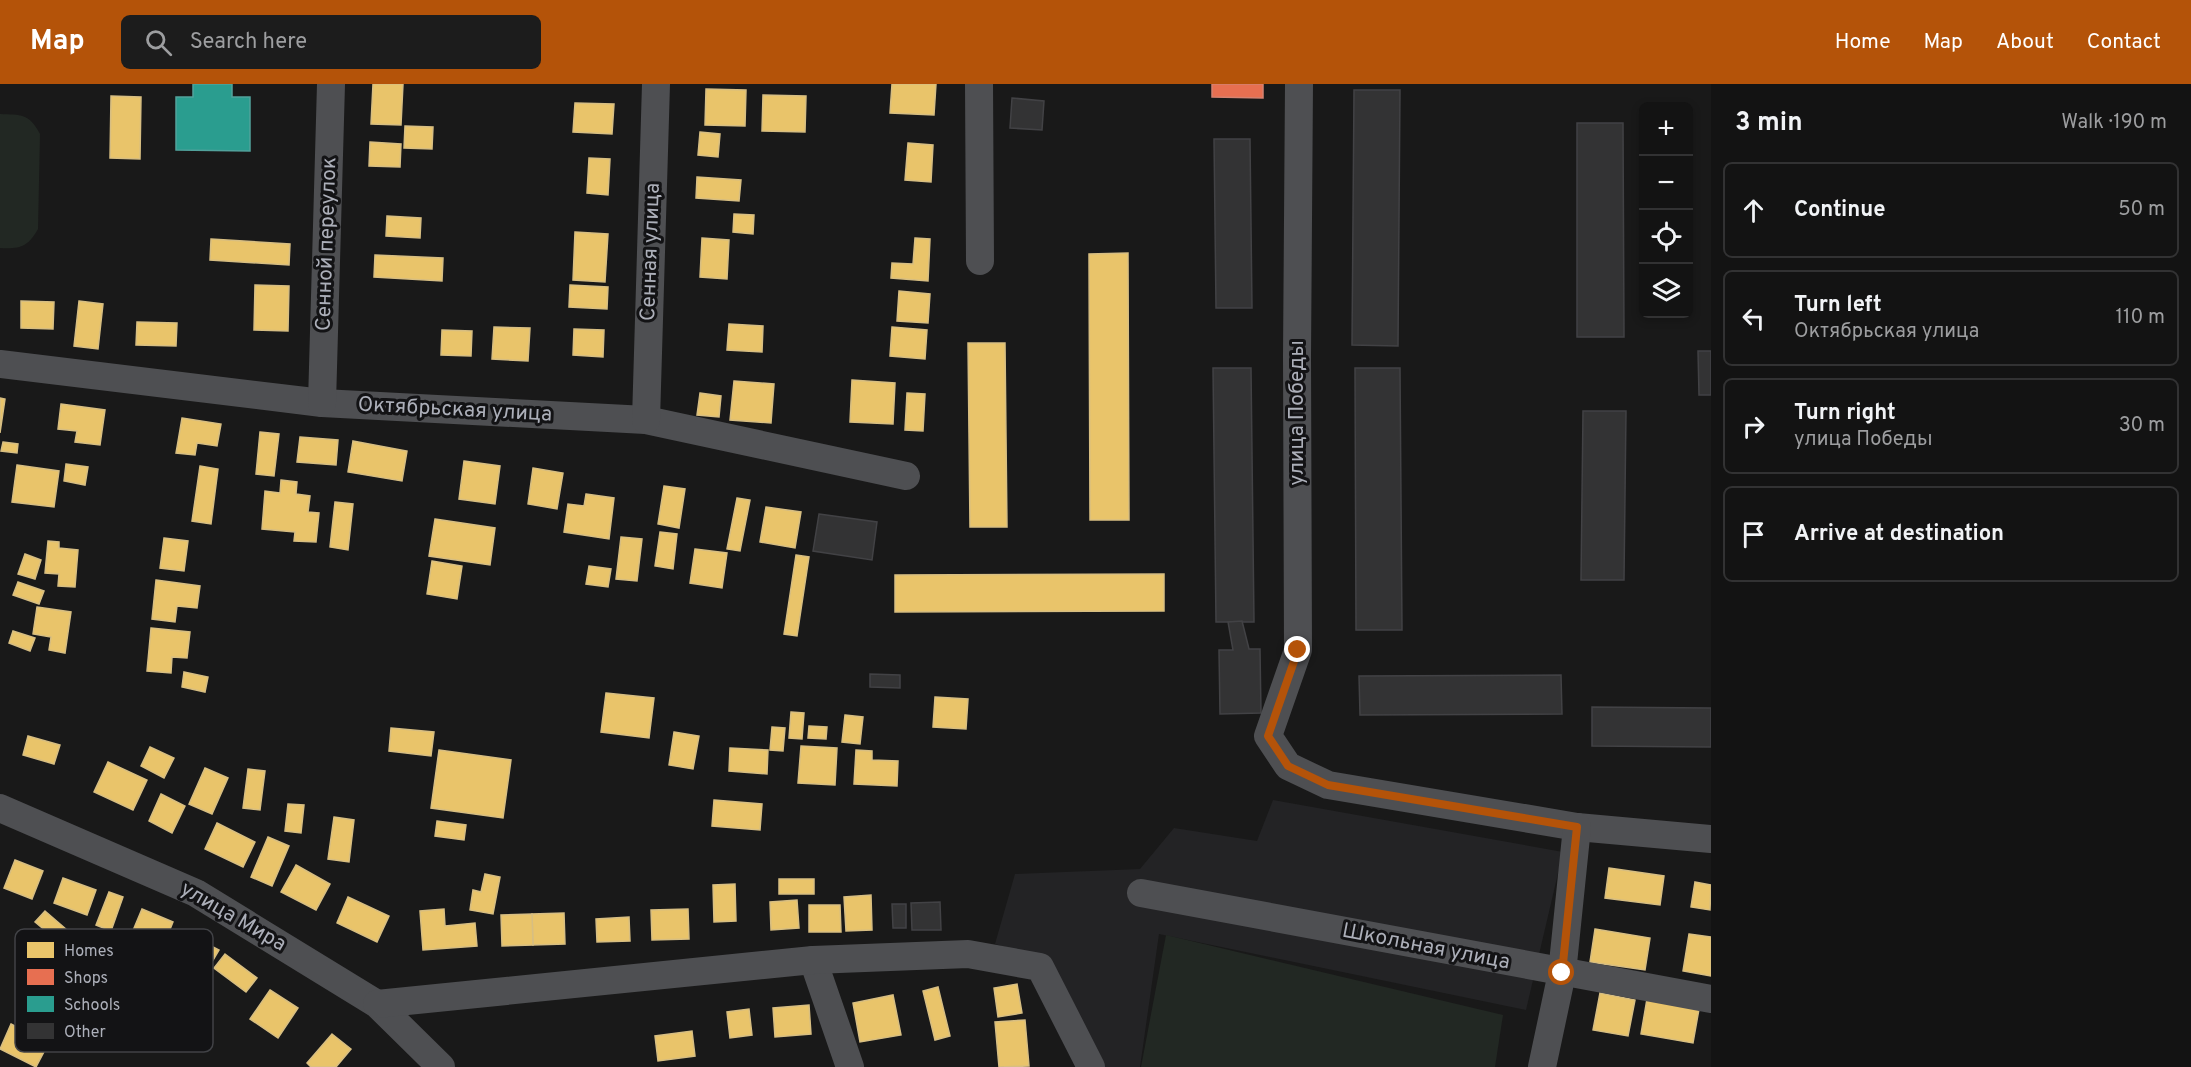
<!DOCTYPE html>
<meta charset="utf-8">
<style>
body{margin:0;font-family:Overpass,sans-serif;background:#1c1c1c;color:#f1f3f6}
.controls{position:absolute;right:18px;top:18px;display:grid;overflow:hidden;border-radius:9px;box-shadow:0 3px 9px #0003}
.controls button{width:54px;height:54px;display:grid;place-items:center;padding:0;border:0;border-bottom:2px solid #323233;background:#131313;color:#f1f3f6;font:30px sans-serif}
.stop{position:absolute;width:18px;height:18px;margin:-14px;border:4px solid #b45309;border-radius:50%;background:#fff}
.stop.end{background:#b45309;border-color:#fff;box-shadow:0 2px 6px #0008}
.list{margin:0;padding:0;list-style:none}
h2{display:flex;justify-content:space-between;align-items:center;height:78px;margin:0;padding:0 24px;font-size:26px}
h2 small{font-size:20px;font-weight:400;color:#9d9ea0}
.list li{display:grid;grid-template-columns:39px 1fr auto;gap:18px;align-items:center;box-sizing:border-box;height:96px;margin:0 12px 12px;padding:0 12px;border:2px solid #323233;border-radius:9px}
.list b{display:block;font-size:22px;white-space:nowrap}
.list p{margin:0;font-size:20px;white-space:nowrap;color:#9d9ea0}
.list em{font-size:20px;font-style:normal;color:#9d9ea0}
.icon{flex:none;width:33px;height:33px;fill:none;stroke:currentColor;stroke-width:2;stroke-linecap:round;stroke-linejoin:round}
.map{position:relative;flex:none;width:1711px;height:983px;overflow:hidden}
header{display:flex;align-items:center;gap:36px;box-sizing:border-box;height:84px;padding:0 30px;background:#b45309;color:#fff}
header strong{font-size:28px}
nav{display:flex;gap:33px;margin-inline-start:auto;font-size:21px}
.search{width:420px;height:54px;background:#1c1c1c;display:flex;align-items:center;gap:15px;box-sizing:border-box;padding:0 21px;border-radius:9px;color:#9d9ea0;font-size:22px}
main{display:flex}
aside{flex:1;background:#131313}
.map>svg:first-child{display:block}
</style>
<header>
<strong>Map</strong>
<div class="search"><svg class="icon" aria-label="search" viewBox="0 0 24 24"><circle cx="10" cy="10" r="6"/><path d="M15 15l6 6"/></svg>Search here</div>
<nav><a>Home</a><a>Map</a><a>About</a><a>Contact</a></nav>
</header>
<main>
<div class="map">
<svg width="1711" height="983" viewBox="0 0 1711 983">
<rect width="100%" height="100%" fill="#191919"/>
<!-- built -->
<path fill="#232325" d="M 1273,716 L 1563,768 L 1526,926 L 1159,850 L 1140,983 L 1100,983 L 1044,874 L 995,860 L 1015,790 L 1140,785 L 1174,744 L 1257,757 Z"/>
<!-- green -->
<g fill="#222823">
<path d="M 0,30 C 21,31 29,29 40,50 L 38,145 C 28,163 20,165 0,164 Z"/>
<path d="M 1166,851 L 1503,931 L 1495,983 L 1141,983 Z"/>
</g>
<!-- homes -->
<g fill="#e9c46a" stroke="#d7be82" stroke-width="1.5">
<path d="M 373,0 L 403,0 L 401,41 L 371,40 Z"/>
<path d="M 892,0 L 936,0 L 934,31 L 890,29 Z"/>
<path d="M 706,5 L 746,6 L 745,42 L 705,41 Z"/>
<path d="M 763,11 L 806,12 L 805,48 L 762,47 Z"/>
<path d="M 111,12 L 141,13 L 140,75 L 110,74 Z"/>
<path d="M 575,19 L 614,20 L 612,50 L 573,48 Z"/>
<path d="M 405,42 L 433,43 L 432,65 L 404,64 Z"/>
<path d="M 700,48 L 720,50 L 718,73 L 698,71 Z"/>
<path d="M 370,58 L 401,60 L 400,83 L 369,82 Z"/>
<path d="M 908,59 L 933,61 L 931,98 L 905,96 Z"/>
<path d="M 589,74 L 610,75 L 608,111 L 587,109 Z"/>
<path d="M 697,93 L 741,96 L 739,117 L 696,114 Z"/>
<path d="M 734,130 L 754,131 L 753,150 L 733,148 Z"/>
<path d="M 387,132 L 421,134 L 420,154 L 386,152 Z"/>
<path d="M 575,148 L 608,150 L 605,198 L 573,196 Z"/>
<path d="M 702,154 L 729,156 L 727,195 L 700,193 Z"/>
<path d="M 915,154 L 930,155 L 928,197 L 891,194 L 892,179 L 913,180 Z"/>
<path d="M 211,155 L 290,160 L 289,181 L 210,176 Z"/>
<path d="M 1128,169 L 1129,436 L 1090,436 L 1089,170 Z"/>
<path d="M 375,171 L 443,174 L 442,197 L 374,193 Z"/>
<path d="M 255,201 L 289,202 L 288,247 L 254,246 Z"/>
<path d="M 570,201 L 608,203 L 607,225 L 569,223 Z"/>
<path d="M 899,207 L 930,210 L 928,239 L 897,237 Z"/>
<path d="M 21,217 L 54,218 L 53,245 L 21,244 Z"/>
<path d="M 79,217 L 103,220 L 98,265 L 74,262 Z"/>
<path d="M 137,238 L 177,239 L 176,262 L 136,261 Z"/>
<path d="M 729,240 L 763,242 L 762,268 L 727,266 Z"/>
<path d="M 494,243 L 530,244 L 528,277 L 492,275 Z"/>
<path d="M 892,243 L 927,246 L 925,275 L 890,272 Z"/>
<path d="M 574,245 L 604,246 L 603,273 L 573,271 Z"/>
<path d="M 442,246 L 472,247 L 471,272 L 441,271 Z"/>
<path d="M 968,259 L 1005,259 L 1007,443 L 970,443 Z"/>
<path d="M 852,296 L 895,299 L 893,340 L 850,338 Z"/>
<path d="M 734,297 L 774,300 L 771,339 L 730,336 Z"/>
<path d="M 700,309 L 721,312 L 719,333 L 697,331 Z"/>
<path d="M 907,309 L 925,310 L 923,347 L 905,346 Z"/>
<path d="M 0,314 L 5,315 L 0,349 Z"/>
<path d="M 61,320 L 105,326 L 100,361 L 75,358 L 77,347 L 58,345 Z"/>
<path d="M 182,334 L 221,340 L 217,362 L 197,359 L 195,371 L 176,369 Z"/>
<path d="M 260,348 L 279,350 L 274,392 L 256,390 Z"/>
<path d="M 300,353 L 338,356 L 336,381 L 297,378 Z"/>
<path d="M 353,357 L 407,367 L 402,397 L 348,388 Z"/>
<path d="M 3,358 L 18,360 L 17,369 L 1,367 Z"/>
<path d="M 464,377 L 500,382 L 495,420 L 459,415 Z"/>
<path d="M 66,380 L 88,383 L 85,401 L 64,397 Z"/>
<path d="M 17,381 L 59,387 L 54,423 L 12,418 Z"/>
<path d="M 200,382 L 218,385 L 211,440 L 192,437 Z"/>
<path d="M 533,384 L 563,389 L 557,425 L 528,420 Z"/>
<path d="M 281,396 L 297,398 L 296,410 L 310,412 L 308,428 L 319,429 L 316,458 L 294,457 L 295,448 L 262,445 L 265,407 L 280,409 Z"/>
<path d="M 664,402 L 685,405 L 679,444 L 658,440 Z"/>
<path d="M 586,410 L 614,414 L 609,455 L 564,448 L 568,420 L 584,422 Z"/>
<path d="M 737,414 L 750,416 L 740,467 L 727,465 Z"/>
<path d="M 335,418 L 353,420 L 348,466 L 330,463 Z"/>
<path d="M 766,423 L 801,428 L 795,464 L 760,458 Z"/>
<path d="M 435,435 L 495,444 L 490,481 L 429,472 Z"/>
<path d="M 660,448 L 677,450 L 673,485 L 655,482 Z"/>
<path d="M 621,453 L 642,455 L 637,497 L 616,495 Z"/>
<path d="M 164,454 L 188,457 L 184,487 L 160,484 Z"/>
<path d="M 48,457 L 59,458 L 59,464 L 78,466 L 75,503 L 58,502 L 59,490 L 45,489 Z"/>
<path d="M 695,465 L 727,469 L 722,504 L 690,499 Z"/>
<path d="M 25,470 L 41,476 L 35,495 L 18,490 Z"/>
<path d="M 796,471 L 809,473 L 797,552 L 784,550 Z"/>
<path d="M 432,477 L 462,482 L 457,515 L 427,510 Z"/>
<path d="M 589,482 L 611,485 L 608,503 L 586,500 Z"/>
<path d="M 1164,490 L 1164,527 L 895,528 L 895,491 Z"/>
<path d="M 156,496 L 200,502 L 197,524 L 177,522 L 175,538 L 152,535 Z"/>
<path d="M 18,498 L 44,507 L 39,520 L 13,511 Z"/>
<path d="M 37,523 L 71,528 L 65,569 L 49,566 L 51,553 L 33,550 Z"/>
<path d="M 151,544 L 190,548 L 187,574 L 172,573 L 171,589 L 147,587 Z"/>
<path d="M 13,547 L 35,554 L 30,567 L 9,559 Z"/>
<path d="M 184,588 L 208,593 L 205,608 L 182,603 Z"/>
<path d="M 606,609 L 654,614 L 649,654 L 601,648 Z"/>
<path d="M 935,613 L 968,615 L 966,645 L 933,643 Z"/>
<path d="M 791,628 L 804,629 L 802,655 L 789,654 Z"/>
<path d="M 845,631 L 863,633 L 860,660 L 842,658 Z"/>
<path d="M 809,642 L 827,643 L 826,655 L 808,654 Z"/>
<path d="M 772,643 L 785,644 L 783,667 L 770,666 Z"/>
<path d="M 391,644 L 434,648 L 431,672 L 389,667 Z"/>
<path d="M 674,648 L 699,652 L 693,685 L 669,681 Z"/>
<path d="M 28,652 L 60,661 L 54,680 L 23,671 Z"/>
<path d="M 801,662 L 837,664 L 835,701 L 798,699 Z"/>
<path d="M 150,663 L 174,674 L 164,694 L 141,682 Z"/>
<path d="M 730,664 L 768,666 L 767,690 L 729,687 Z"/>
<path d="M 439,666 L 511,676 L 503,734 L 431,724 Z"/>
<path d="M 856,666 L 872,667 L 872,676 L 898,677 L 897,702 L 854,700 Z"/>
<path d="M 108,678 L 147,696 L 133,726 L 94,708 Z"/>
<path d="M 205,684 L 228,694 L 212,730 L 189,720 Z"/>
<path d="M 248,685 L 265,687 L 260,726 L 243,724 Z"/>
<path d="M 161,710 L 185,722 L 172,749 L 149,737 Z"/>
<path d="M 714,716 L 762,720 L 760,746 L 712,742 Z"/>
<path d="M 288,720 L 304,721 L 301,749 L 285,747 Z"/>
<path d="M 334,733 L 354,736 L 349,778 L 328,775 Z"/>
<path d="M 437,737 L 466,741 L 464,756 L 435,752 Z"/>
<path d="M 217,739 L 255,758 L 243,783 L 205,765 Z"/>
<path d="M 268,753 L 289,762 L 272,802 L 251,793 Z"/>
<path d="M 15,776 L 43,787 L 32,815 L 4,804 Z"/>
<path d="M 296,781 L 330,800 L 316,826 L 281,808 Z"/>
<path d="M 1609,784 L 1664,792 L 1660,821 L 1605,814 Z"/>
<path d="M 485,790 L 500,793 L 493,830 L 470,826 L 473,806 L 481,808 Z"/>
<path d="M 63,794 L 96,806 L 87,831 L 54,819 Z"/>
<rect x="779" y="795" width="35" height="15"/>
<path d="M 1695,798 L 1711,801 L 1710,826 L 1691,823 Z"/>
<path d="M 735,800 L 736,837 L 714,838 L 713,801 Z"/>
<path d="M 109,808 L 123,813 L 111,847 L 96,841 Z"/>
<path d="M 871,811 L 872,846 L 846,847 L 844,813 Z"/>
<path d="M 348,813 L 389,832 L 377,858 L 337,839 Z"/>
<path d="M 797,816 L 799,844 L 771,846 L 770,818 Z"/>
<path d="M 809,821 L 840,821 L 841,848 L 809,848 Z"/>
<path d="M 142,825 L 173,838 L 160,870 L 129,856 Z"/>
<path d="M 444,825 L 445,842 L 475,839 L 477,862 L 423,866 L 420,827 Z"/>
<path d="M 688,825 L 689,855 L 652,856 L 651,826 Z"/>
<path d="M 45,827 L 74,852 L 65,863 L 35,838 Z"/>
<path d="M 564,829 L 565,860 L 533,861 L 532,830 Z"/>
<path d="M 532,830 L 533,861 L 502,862 L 501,831 Z"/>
<path d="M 629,833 L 630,857 L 597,858 L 596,835 Z"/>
<path d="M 1595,845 L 1650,854 L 1645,886 L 1590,878 Z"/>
<path d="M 1689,850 L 1711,853 L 1711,892 L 1683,887 Z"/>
<path d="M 192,852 L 219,866 L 209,883 L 183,869 Z"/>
<path d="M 225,870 L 257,894 L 246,908 L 214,884 Z"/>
<path d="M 1017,900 L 1022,929 L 998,933 L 994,904 Z"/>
<path d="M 938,903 L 950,952 L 935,956 L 923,907 Z"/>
<path d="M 270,906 L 298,924 L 278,954 L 250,935 Z"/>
<path d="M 1600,909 L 1635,916 L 1628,952 L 1593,946 Z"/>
<path d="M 893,911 L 901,951 L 860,958 L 853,919 Z"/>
<path d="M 1647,915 L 1699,925 L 1693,959 L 1641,950 Z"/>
<path d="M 809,921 L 811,950 L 775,953 L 773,924 Z"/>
<path d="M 749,925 L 752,951 L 730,954 L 727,928 Z"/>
<path d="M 1025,936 L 1029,982 L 999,983 L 995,938 Z"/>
<path d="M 11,940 L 48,960 L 36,983 L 0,965 Z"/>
<path d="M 692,947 L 695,972 L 658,977 L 655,952 Z"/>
<path d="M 332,950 L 351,965 L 336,983 L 311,983 L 307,979 Z"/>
</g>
<!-- shops -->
<path fill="#e76f51" stroke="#d58270" stroke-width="1.5" d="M 1212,0 L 1263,0 L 1263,14 L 1212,13 Z"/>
<!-- schools -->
<path fill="#2a9d8f" stroke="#51a29c" stroke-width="1.5" d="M 193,0 L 232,0 L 232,13 L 250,13 L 250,67 L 176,66 L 176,13 L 193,13 Z"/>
<!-- building -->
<g fill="#333334" stroke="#424245" stroke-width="1.5">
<path d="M 1354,6 L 1400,6 L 1398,262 L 1352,261 Z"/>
<path d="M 1012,14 L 1044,17 L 1042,46 L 1010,44 Z"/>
<path d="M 1577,39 L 1623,39 L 1624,253 L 1577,253 Z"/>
<path d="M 1214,55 L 1250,55 L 1252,224 L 1216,224 Z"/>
<path d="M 1698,267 L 1711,267 L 1711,311 L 1699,311 Z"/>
<path d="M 1213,284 L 1251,284 L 1254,538 L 1216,538 Z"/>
<path d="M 1355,284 L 1400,284 L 1402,546 L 1356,546 Z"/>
<path d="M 1583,327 L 1626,327 L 1624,496 L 1581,496 Z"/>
<path d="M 819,430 L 877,438 L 872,476 L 813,467 Z"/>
<path d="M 1242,537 L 1249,565 L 1260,565 L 1261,629 L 1220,630 L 1219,566 L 1233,566 L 1228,538 Z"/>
<path d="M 870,590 L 900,591 L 900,604 L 870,603 Z"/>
<path d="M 1561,591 L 1562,630 L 1360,631 L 1359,592 Z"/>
<path d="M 1592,623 L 1711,624 L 1711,663 L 1592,662 Z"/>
<path d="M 940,818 L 941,846 L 912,846 L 911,819 Z"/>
<path d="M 892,820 L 906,820 L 906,844 L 893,844 Z"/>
</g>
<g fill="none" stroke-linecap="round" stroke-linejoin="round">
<!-- minor -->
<g stroke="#4e4f52" stroke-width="28">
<path d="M 979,0 L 980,177"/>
<path d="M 1299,0 L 1297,273 L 1298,566 L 1268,652 L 1288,682 L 1328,701 L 1577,743 L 1711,755"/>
<path d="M 0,280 L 322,319 L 646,336 L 906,392"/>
<path d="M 322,319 L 331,0"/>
<path d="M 646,336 L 656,0"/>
<path d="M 0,724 L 196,809 L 377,920 L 441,983"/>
<path d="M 1141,809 L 1711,915"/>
<path d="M 813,876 L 850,983"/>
<path d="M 377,920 L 813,876 L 968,870 L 1040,883 L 1091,983"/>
<path d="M 1542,983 L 1562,889 L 1577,743"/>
</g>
</g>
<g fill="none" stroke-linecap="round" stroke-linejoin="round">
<!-- route -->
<path stroke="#b45309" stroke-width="8" d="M 1298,566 L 1268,652 L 1288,682 L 1328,701 L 1577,743 L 1562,889"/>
</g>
<g text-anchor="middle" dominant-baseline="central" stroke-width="6" stroke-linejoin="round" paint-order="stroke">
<!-- street labels -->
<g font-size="21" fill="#acafb9" stroke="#131315">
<text transform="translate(327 160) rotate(-88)">Сенной переулок</text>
<text transform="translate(651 168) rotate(-88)">Сенная улица</text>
<text transform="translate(455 326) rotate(3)">Октябрьская улица</text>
<text transform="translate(1297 329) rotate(-90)">улица Победы</text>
<text transform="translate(233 833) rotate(30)">улица Мира</text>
<text transform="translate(1426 863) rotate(11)">Школьная улица</text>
</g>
</g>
<!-- legend -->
<rect x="15" y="845" width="198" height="123" rx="9" fill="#131315" stroke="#414246" stroke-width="1.5"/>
<rect x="27" y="858" width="27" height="16" fill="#e9c46a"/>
<rect x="27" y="885" width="27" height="16" fill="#e76f51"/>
<rect x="27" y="912" width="27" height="16" fill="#2a9d8f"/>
<rect x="27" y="939" width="27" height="16" fill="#333334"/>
<g font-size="16" fill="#acafb9">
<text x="64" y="872">Homes</text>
<text x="64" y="899">Shops</text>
<text x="64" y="926">Schools</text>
<text x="64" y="953">Other</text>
</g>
</svg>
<div class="controls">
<button>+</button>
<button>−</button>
<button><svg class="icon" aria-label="locate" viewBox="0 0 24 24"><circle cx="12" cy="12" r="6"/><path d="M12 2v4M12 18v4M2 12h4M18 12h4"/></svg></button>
<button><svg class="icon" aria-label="layers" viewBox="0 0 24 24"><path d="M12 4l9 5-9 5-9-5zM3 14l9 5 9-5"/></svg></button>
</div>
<div class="stop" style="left:1562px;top:889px"></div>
<div class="stop end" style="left:1298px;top:566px"></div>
</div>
<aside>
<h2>3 min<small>Walk · 190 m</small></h2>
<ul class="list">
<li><svg class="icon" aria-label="ahead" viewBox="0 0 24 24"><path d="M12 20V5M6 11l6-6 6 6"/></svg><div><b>Continue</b></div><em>50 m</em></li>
<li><svg class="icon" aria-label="left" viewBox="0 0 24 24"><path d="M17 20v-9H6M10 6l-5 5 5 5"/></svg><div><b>Turn left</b><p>Октябрьская улица</p></div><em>110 m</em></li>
<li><svg class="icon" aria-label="right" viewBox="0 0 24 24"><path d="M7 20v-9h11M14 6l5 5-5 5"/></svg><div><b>Turn right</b><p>улица Победы</p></div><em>30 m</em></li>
<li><svg class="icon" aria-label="arrive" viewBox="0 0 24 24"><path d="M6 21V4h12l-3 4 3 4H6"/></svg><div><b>Arrive at destination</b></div></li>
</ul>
</aside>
</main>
